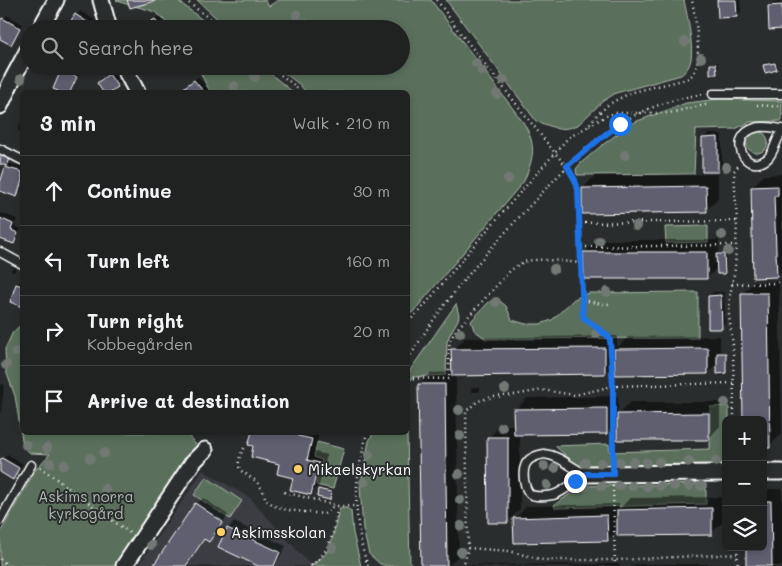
<!DOCTYPE html>
<meta charset="utf-8">
<style>
body{margin:0;font-family:Mali,sans-serif;background:#2d2f2f;color:#f1f3f6}
.controls{position:absolute;right:15px;bottom:15px;display:grid;overflow:hidden;border-radius:8px;box-shadow:0 2px 8px #0003}
.controls button{width:45px;height:45px;display:grid;place-items:center;padding:0;border:0;border-bottom:1px solid #3d3f40;background:#202222;color:#f1f3f6;font:25px sans-serif}
.stop{position:absolute;width:15px;height:15px;margin:-11px;border:4px solid #1a73e8;border-radius:50%;background:#fff}
.stop.end{background:#1a73e8;border-color:#fff;box-shadow:0 1px 5px #0008}
.list{margin:0;padding:0;list-style:none}
h2{display:flex;justify-content:space-between;align-items:center;height:65px;margin:0;padding:0 20px;font-size:21px}
h2 small{font-size:16px;font-weight:400;color:#a2a4a5}
.list li{display:grid;grid-template-columns:32px 1fr auto;gap:15px;align-items:center;box-sizing:border-box;height:70px;padding:0 20px;border-top:1px solid #3d3f40}
.list b{display:block;font-size:19px;white-space:nowrap}
.list p{margin:0;font-size:16px;white-space:nowrap;color:#a2a4a5}
.list em{font-size:16px;font-style:normal;color:#a2a4a5}
.icon{flex:none;width:28px;height:28px;fill:none;stroke:currentColor;stroke-width:2;stroke-linecap:round;stroke-linejoin:round}
.map{position:relative;flex:none;width:782px;height:566px;overflow:hidden}
.search{position:absolute;background:#202222;box-shadow:0 2px 8px #0003;left:20px;top:20px;width:390px;height:55px;display:flex;align-items:center;gap:12px;box-sizing:border-box;padding:0 18px;border-radius:28px;color:#a2a4a5;font-size:19px}
.panel{position:absolute;background:#202222;box-shadow:0 2px 8px #0003;left:20px;top:90px;width:390px;height:345px;border-radius:8px}
.map>svg:first-child{display:block}
</style>
<div class="map">
<svg width="782" height="566" viewBox="0 0 782 566">
<rect width="100%" height="100%" fill="#2a2d2e"/>
<filter id="ink" filterUnits="userSpaceOnUse"><feTurbulence type="fractalNoise" baseFrequency=".02" numOctaves="2"/><feDisplacementMap in="SourceGraphic" scale="10" xChannelSelector="R" yChannelSelector="G"/><feConvolveMatrix kernelMatrix="1 2 1 2 8 2 1 2 1" color-interpolation-filters="sRGB"/></filter>
<g filter="url(#ink)">
<!-- built -->
<path fill="#3a3c42" d="M 202,470 L 250,498 L 311,566 L 138,566 L 200,475 Z"/>
<!-- green -->
<g fill="#5a705b" stroke="#acb8ad">
<path d="M 116,0 L 177,0 L 214,29 L 172,29 C 167,24 163,18 158,14 C 147,7 129,7 116,0 Z"/>
<path d="M 197,0 L 265,0 L 269,6 L 278,0 L 431,0 L 523,122 C 537,145 534,157 524,181 L 413,312 L 408,315 L 408,92 L 306,92 L 299,84 L 275,66 L 401,66 L 401,29 L 228,29 Z"/>
<path d="M 446,0 L 684,0 C 687,15 695,50 690,63 C 688,69 685,72 681,75 L 616,93 L 603,101 L 578,125 L 569,128 L 558,129 L 536,121 Z"/>
<path d="M 197,66 L 261,66 L 293,92 L 210,92 Z"/>
<path d="M 719,99 L 782,101 L 782,121 L 750,122 L 735,129 L 696,130 L 694,174 L 577,175 L 576,169 L 581,163 L 601,146 L 632,123 L 686,103 Z"/>
<circle cx="757" cy="142" r="11"/>
<path d="M 708,226 L 708,242 L 666,243 L 665,227 Z"/>
<path d="M 698,292 L 698,338 L 486,339 L 474,330 L 471,321 L 489,302 L 496,298 L 506,306 L 512,320 L 526,324 L 540,324 L 552,320 L 574,299 L 589,293 Z"/>
<path d="M 456,304 L 459,315 L 458,320 L 450,334 L 447,342 L 446,375 L 412,377 L 408,386 L 408,373 Z"/>
<path d="M 22,324 L 22,432 L 186,433 L 199,448 L 119,566 L 0,566 L 0,533 L 36,469 L 50,454 L 30,453 L 23,446 L 15,396 L 6,371 L 5,349 L 13,332 Z"/>
<path d="M 729,406 L 729,420 L 726,420 L 726,465 L 580,468 L 555,446 L 609,444 L 610,452 L 710,449 L 710,407 Z"/>
<path d="M 374,432 L 407,433 L 410,566 L 387,566 L 380,564 L 369,554 L 363,529 L 360,487 L 369,441 Z"/>
<path d="M 317,442 L 344,449 L 333,489 L 316,485 L 322,460 L 314,457 Z"/>
<path d="M 206,477 L 242,501 L 230,519 L 194,495 Z"/>
<path d="M 706,484 L 706,504 L 555,508 L 554,505 L 582,486 Z"/>
<path d="M 343,508 L 347,508 L 351,511 L 353,533 L 361,566 L 310,566 C 315,562 323,558 326,553 C 335,540 334,522 340,509 Z"/>
</g>
<!-- shadow -->
<g fill="#0007">
<path d="M 718,0 L 740,0 L 741,12 L 737,16 Z"/>
<path d="M 774,2 L 782,2 L 782,28 L 770,6 Z"/>
<path d="M 80,11 L 98,22 L 94,29 L 67,29 L 76,15 Z"/>
<path d="M 7,15 L 23,24 L 14,39 L 10,43 L 0,38 L 0,24 Z"/>
<path d="M 159,16 L 168,29 L 140,29 L 143,26 Z"/>
<path d="M 718,62 L 718,71 L 716,72 L 711,64 L 713,63 Z"/>
<path d="M 777,62 L 778,67 L 776,69 L 764,66 L 766,64 Z"/>
<path d="M 66,66 L 80,73 L 71,92 L 63,92 L 54,89 L 62,71 Z"/>
<path d="M 148,66 L 159,66 L 151,71 Z"/>
<path d="M 114,71 L 121,82 L 108,92 L 105,92 L 98,83 Z"/>
<path d="M 198,77 L 211,92 L 180,92 L 183,89 Z"/>
<path d="M 22,119 L 22,132 L 18,130 Z"/>
<path d="M 708,134 L 722,134 L 722,166 L 718,170 L 703,138 Z"/>
<path d="M 6,153 L 13,155 L 11,161 L 9,163 L 22,167 L 22,187 L 21,191 L 17,195 L 0,190 L 6,168 L 8,165 L 1,163 L 2,157 Z"/>
<path d="M 718,174 L 718,199 L 706,211 L 583,188 L 595,176 Z"/>
<path d="M 782,174 L 782,271 L 776,276 L 752,187 L 764,175 Z"/>
<path d="M 2,213 L 17,219 L 14,226 L 21,229 L 17,239 L 13,243 L 0,237 L 0,215 Z"/>
<path d="M 597,240 L 719,240 L 719,253 L 726,253 L 726,271 L 724,273 L 718,267 L 707,278 L 585,252 Z"/>
<path d="M 15,264 L 18,265 L 14,272 L 11,271 Z"/>
<path d="M 21,281 L 22,281 L 22,305 L 11,301 L 17,285 Z"/>
<path d="M 779,281 L 782,434 L 769,446 L 763,420 L 742,294 L 754,282 Z"/>
<path d="M 713,292 L 724,292 L 725,324 L 721,328 L 709,296 Z"/>
<path d="M 617,336 L 617,348 L 628,337 L 720,336 L 720,352 L 727,352 L 727,370 L 726,372 L 719,362 L 708,373 L 616,362 L 605,373 L 456,374 L 459,555 L 448,566 L 422,566 L 419,385 L 431,373 L 453,372 L 453,350 L 465,338 Z"/>
<path d="M 0,384 L 4,385 L 1,412 L 0,413 Z"/>
<path d="M 473,387 L 480,387 L 480,391 L 478,392 L 471,392 L 471,388 Z"/>
<path d="M 618,396 L 618,414 L 631,402 L 720,402 L 720,426 L 708,439 L 618,421 L 606,433 L 520,434 L 520,509 L 508,521 L 489,437 L 501,425 L 515,425 L 515,410 L 527,398 Z"/>
<path d="M 253,432 L 319,432 L 315,452 L 327,455 L 319,485 L 311,494 L 281,463 L 255,445 Z"/>
<path d="M 7,455 L 23,464 L 16,474 L 12,478 L 0,471 L 0,463 Z"/>
<path d="M 321,488 L 332,490 L 331,497 L 329,498 L 320,489 Z"/>
<path d="M 763,489 L 782,489 L 782,566 L 747,566 L 763,547 Z"/>
<path d="M 723,497 L 724,521 L 711,533 L 619,528 L 607,540 L 515,518 L 527,506 L 619,504 L 619,509 L 630,498 Z"/>
<path d="M 203,498 L 228,515 L 215,535 L 209,541 L 205,538 L 188,564 L 191,566 L 154,566 L 196,504 Z"/>
<path d="M 234,522 L 286,546 L 275,566 L 261,566 L 219,547 L 228,528 Z"/>
<path d="M 620,564 L 620,566 L 467,566 L 468,565 Z"/>
<path d="M 632,564 L 724,564 L 724,566 L 630,566 Z"/>
</g>
<!-- building -->
<g fill="#5e5e70" stroke="#fff">
<path d="M 127,0 L 155,0 L 155,1 L 130,8 Z"/>
<path d="M 717,0 L 736,0 L 737,17 L 718,18 Z"/>
<path d="M 782,5 L 782,29 L 769,30 L 768,6 Z"/>
<path d="M 75,14 L 95,27 L 93,29 L 66,29 Z"/>
<path d="M 2,18 L 20,28 L 11,45 L 0,39 L 0,21 Z"/>
<path d="M 155,19 L 161,29 L 139,29 Z"/>
<path d="M 775,63 L 777,70 L 765,73 L 763,65 Z"/>
<path d="M 710,64 L 716,64 L 717,74 L 710,74 Z"/>
<path d="M 61,70 L 77,77 L 70,92 L 60,92 L 53,89 Z"/>
<path d="M 109,74 L 118,87 L 110,92 L 103,92 L 97,83 Z"/>
<path d="M 194,80 L 204,92 L 178,92 Z"/>
<path d="M 718,137 L 718,172 L 702,172 L 702,138 Z"/>
<path d="M 1,156 L 10,159 L 7,166 L 0,164 Z"/>
<path d="M 5,167 L 22,172 L 22,180 L 17,197 L 0,191 L 0,183 Z"/>
<path d="M 706,186 L 707,212 L 582,214 L 582,188 Z"/>
<path d="M 778,186 L 778,196 L 774,196 L 777,277 L 753,278 L 751,187 Z"/>
<path d="M 0,218 L 13,224 L 11,230 L 18,233 L 14,244 L 0,239 Z"/>
<path d="M 583,252 L 707,252 L 707,279 L 584,279 Z"/>
<path d="M 716,254 L 724,254 L 725,274 L 717,274 Z"/>
<path d="M 16,284 L 22,286 L 22,307 L 10,302 Z"/>
<path d="M 741,293 L 768,293 L 770,448 L 763,448 L 763,420 L 743,420 Z"/>
<path d="M 721,295 L 722,329 L 708,329 L 708,296 Z"/>
<path d="M 605,348 L 605,374 L 452,376 L 451,349 Z"/>
<path d="M 708,348 L 708,374 L 615,375 L 614,349 Z"/>
<path d="M 717,353 L 726,353 L 726,373 L 717,374 Z"/>
<path d="M 418,384 L 445,384 L 447,566 L 421,566 Z"/>
<path d="M 607,408 L 607,434 L 514,435 L 513,409 Z"/>
<path d="M 709,413 L 709,440 L 617,440 L 617,414 Z"/>
<path d="M 252,432 L 299,432 L 298,436 L 312,439 L 307,460 L 319,463 L 311,495 L 290,490 L 293,478 L 277,474 L 279,464 L 251,457 L 253,446 L 248,445 Z"/>
<path d="M 487,437 L 508,437 L 508,523 L 488,523 Z"/>
<path d="M 2,458 L 19,468 L 13,480 L 0,472 L 0,461 Z"/>
<path d="M 318,489 L 331,492 L 330,500 L 317,497 Z"/>
<path d="M 763,501 L 771,501 L 772,566 L 746,566 L 746,547 L 763,547 Z"/>
<path d="M 195,503 L 223,522 L 209,542 L 204,539 L 186,566 L 153,566 Z"/>
<path d="M 712,508 L 712,535 L 617,536 L 617,510 Z"/>
<path d="M 607,515 L 608,541 L 514,543 L 513,518 Z"/>
<path d="M 227,528 L 280,552 L 274,566 L 258,566 L 218,547 Z"/>
</g>
<g fill="none" stroke-linecap="round" stroke-linejoin="round">
<defs>
<g id="service">
<path d="M 713,94 L 782,94"/>
<path d="M 782,129 C 774,128 763,125 755,128 C 727,136 744,176 767,159 C 775,152 775,140 782,132"/>
<path d="M 0,149 L 22,160"/>
<path d="M 0,252 L 22,264"/>
<path d="M 544,454 C 562,456 570,468 586,474 C 577,480 562,493 553,495 C 547,496 536,498 530,494 C 526,491 525,485 524,480 C 522,463 528,457 544,454 Z"/>
<path d="M 0,520 L 31,465"/>
</g>
<g id="minor">
<path d="M 101,0 L 109,29"/>
<path d="M 40,29 L 56,0"/>
<path d="M 123,66 L 137,92"/>
<path d="M 0,106 L 13,78 L 29,48"/>
<path d="M 763,472 L 782,472"/>
<path d="M 586,474 L 726,473"/>
<path d="M 124,566 L 193,462 L 205,450"/>
</g>
</defs>
<!-- service casing -->
<use href="#service" stroke="#fff" stroke-width="11"/>
<!-- minor casing -->
<use href="#minor" stroke="#fff" stroke-width="19"/>
<!-- path -->
<g stroke="#fff" stroke-width="2.5" stroke-dasharray="1 4" stroke-linecap="butt">
<path d="M 185,0 L 223,29"/>
<path d="M 437,0 L 458,30 L 555,153 C 565,164 573,174 578,190 L 583,317 L 607,336 L 610,340 L 613,386 L 613,461"/>
<path d="M 269,66 L 294,85 L 300,92"/>
<path d="M 757,105 L 782,107"/>
<path d="M 589,126 L 606,116 L 615,113 L 669,113 L 709,104"/>
<path d="M 580,223 L 737,221"/>
<path d="M 581,247 L 736,245"/>
<path d="M 732,284 L 782,283"/>
<path d="M 583,300 L 601,304 L 612,304"/>
<path d="M 408,321 L 409,321 L 419,312 L 481,237 L 568,138 L 587,127 L 596,116 L 608,105 L 618,99 L 633,92 L 687,79 C 690,77 693,75 695,71 C 702,54 695,18 692,0"/>
<path d="M 408,359 C 417,346 425,331 435,318 C 466,275 502,235 539,196 C 568,165 602,129 642,112 C 661,103 683,97 704,94"/>
<path d="M 408,378 L 449,379 L 449,348 L 450,340 L 456,330 L 510,271 C 514,268 519,264 524,262 C 537,257 566,262 581,263"/>
<path d="M 733,383 L 613,386 L 575,395 L 542,390 L 514,395 L 493,397 L 478,401 L 466,411 L 468,548 L 509,551 L 543,560 L 615,560 L 737,554"/>
<path d="M 734,420 L 733,345 L 729,316 L 730,296 L 735,269 L 737,221 L 734,171 L 739,165"/>
<path d="M 367,432 C 363,450 358,468 357,486 C 355,512 359,542 368,566"/>
<path d="M 244,448 C 240,455 237,462 240,470 L 256,481 L 262,489 L 266,500 L 275,506 L 287,510 L 324,514 L 328,512 L 334,505"/>
<path d="M 40,467 L 131,534"/>
<path d="M 613,486 L 615,566"/>
<path d="M 284,492 L 338,506 L 357,506"/>
<path d="M 737,547 L 738,566"/>
<path d="M 0,559 L 8,566"/>
<path d="M 311,566 C 333,549 333,531 338,506"/>
<path d="M 461,566 L 465,561 L 468,548"/>
</g>
<!-- service -->
<use href="#service" stroke="#2a2d2e" stroke-width="8"/>
<!-- minor -->
<use href="#minor" stroke="#2a2d2e" stroke-width="15"/>
</g>
<!-- trees -->
<g fill="#727974">
<circle cx="297" cy="15" r="5"/>
<circle cx="304" cy="23" r="5"/>
<circle cx="685" cy="42" r="5"/>
<circle cx="701" cy="58" r="5"/>
<circle cx="476" cy="63" r="5"/>
<circle cx="482" cy="71" r="5"/>
<circle cx="255" cy="77" r="5"/>
<circle cx="21" cy="79" r="5"/>
<circle cx="504" cy="80" r="5"/>
<circle cx="234" cy="86" r="5"/>
<circle cx="497" cy="94" r="5"/>
<circle cx="625" cy="155" r="5"/>
<circle cx="726" cy="167" r="5"/>
<circle cx="508" cy="179" r="5"/>
<circle cx="636" cy="226" r="5"/>
<circle cx="722" cy="235" r="5"/>
<circle cx="599" cy="241" r="5"/>
<circle cx="728" cy="251" r="5"/>
<circle cx="554" cy="269" r="5"/>
<circle cx="607" cy="292" r="5"/>
<circle cx="496" cy="302" r="5"/>
<circle cx="460" cy="333" r="5"/>
<circle cx="596" cy="334" r="5"/>
<circle cx="16" cy="352" r="5"/>
<circle cx="6" cy="365" r="5"/>
<circle cx="505" cy="389" r="5"/>
<circle cx="725" cy="403" r="5"/>
<circle cx="459" cy="410" r="5"/>
<circle cx="502" cy="427" r="5"/>
<circle cx="460" cy="436" r="5"/>
<circle cx="26" cy="445" r="5"/>
<circle cx="47" cy="448" r="5"/>
<circle cx="104" cy="453" r="5"/>
<circle cx="369" cy="455" r="5"/>
<circle cx="90" cy="458" r="5"/>
<circle cx="619" cy="462" r="5"/>
<circle cx="633" cy="462" r="5"/>
<circle cx="659" cy="462" r="5"/>
<circle cx="689" cy="462" r="5"/>
<circle cx="716" cy="462" r="5"/>
<circle cx="50" cy="463" r="5"/>
<circle cx="585" cy="463" r="5"/>
<circle cx="601" cy="463" r="5"/>
<circle cx="646" cy="463" r="5"/>
<circle cx="64" cy="465" r="5"/>
<circle cx="544" cy="466" r="5"/>
<circle cx="555" cy="468" r="5"/>
<circle cx="459" cy="474" r="5"/>
<circle cx="364" cy="482" r="5"/>
<circle cx="547" cy="485" r="5"/>
<circle cx="602" cy="486" r="5"/>
<circle cx="619" cy="486" r="5"/>
<circle cx="632" cy="486" r="5"/>
<circle cx="647" cy="486" r="5"/>
<circle cx="660" cy="486" r="5"/>
<circle cx="674" cy="486" r="5"/>
<circle cx="689" cy="486" r="5"/>
<circle cx="701" cy="486" r="5"/>
<circle cx="585" cy="487" r="5"/>
<circle cx="105" cy="489" r="5"/>
<circle cx="49" cy="498" r="5"/>
<circle cx="460" cy="500" r="5"/>
<circle cx="461" cy="526" r="5"/>
<circle cx="151" cy="545" r="5"/>
<circle cx="332" cy="548" r="5"/>
<circle cx="461" cy="552" r="5"/>
</g>
</g>
<g fill="none" stroke-linecap="round" stroke-linejoin="round" filter="url(#ink)">
<!-- route -->
<path stroke="#1a73e8" stroke-width="6" d="M 575,481 L 586,474 L 613,474 L 613,386 L 610,340 L 608,336 L 583,317 L 578,190 L 575,180 L 567,166 L 602,137 L 620,124"/>
</g>
<!-- markers -->
<g fill="#ffd166" stroke="#2a2d2e" stroke-width="2">
<circle cx="298" cy="469" r="5"/>
<circle cx="221" cy="532" r="5"/>
</g>
<g text-anchor="middle" dominant-baseline="central" stroke-width="4" stroke-linejoin="round" paint-order="stroke">
<!-- poi labels -->
<g font-size="15" fill="#fff" stroke="#2a2d2e" text-anchor="start">
<text x="308" y="469">Mikaelskyrkan</text>
<text x="231" y="532">Askimsskolan</text>
</g>
<!-- park labels -->
<g font-size="15" fill="#acb8ad" stroke="#2a2d2e">
<text x="86" y="496">Askims norra<tspan x="86" dy="17">kyrkogård</tspan></text>
</g>
</g>
</svg>
<div class="controls">
<button>+</button>
<button>−</button>
<button><svg class="icon" aria-label="layers" viewBox="0 0 24 24"><path d="M12 4l9 5-9 5-9-5zM3 14l9 5 9-5"/></svg></button>
</div>
<div class="stop" style="left:620px;top:124px"></div>
<div class="stop end" style="left:575px;top:481px"></div>
<div class="search"><svg class="icon" aria-label="search" viewBox="0 0 24 24"><circle cx="10" cy="10" r="6"/><path d="M15 15l6 6"/></svg>Search here</div>
<section class="panel">
<h2>3 min<small>Walk · 210 m</small></h2>
<ul class="list">
<li><svg class="icon" aria-label="ahead" viewBox="0 0 24 24"><path d="M12 20V5M6 11l6-6 6 6"/></svg><div><b>Continue</b></div><em>30 m</em></li>
<li><svg class="icon" aria-label="left" viewBox="0 0 24 24"><path d="M17 20v-9H6M10 6l-5 5 5 5"/></svg><div><b>Turn left</b></div><em>160 m</em></li>
<li><svg class="icon" aria-label="right" viewBox="0 0 24 24"><path d="M7 20v-9h11M14 6l5 5-5 5"/></svg><div><b>Turn right</b><p>Kobbegården</p></div><em>20 m</em></li>
<li><svg class="icon" aria-label="arrive" viewBox="0 0 24 24"><path d="M6 21V4h12l-3 4 3 4H6"/></svg><div><b>Arrive at destination</b></div></li>
</ul>
</section>
</div>
